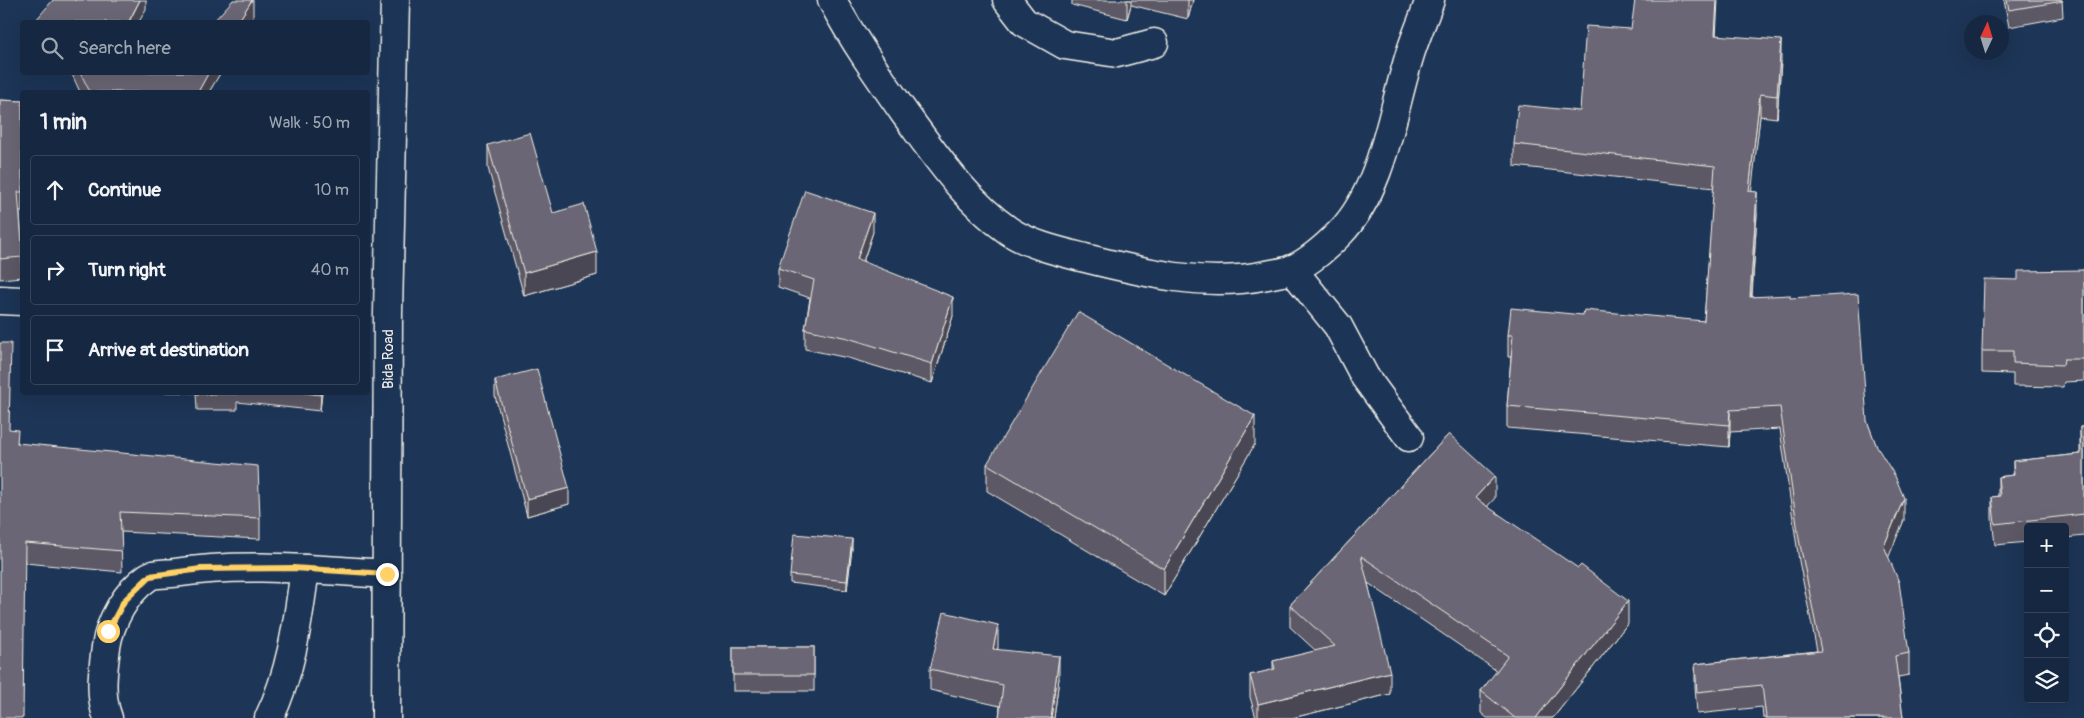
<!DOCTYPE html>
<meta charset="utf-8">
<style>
body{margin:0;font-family:Pangolin,sans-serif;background:#23344c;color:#f1f3f6}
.controls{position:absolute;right:15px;bottom:15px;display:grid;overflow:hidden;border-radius:5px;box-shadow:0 5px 20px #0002}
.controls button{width:45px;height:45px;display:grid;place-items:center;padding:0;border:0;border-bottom:1px solid #35445a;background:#162841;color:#f1f3f6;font:25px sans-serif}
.compass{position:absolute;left:1964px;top:15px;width:45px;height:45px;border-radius:50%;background:#162841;box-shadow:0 5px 20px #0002;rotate:4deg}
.stop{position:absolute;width:15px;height:15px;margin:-11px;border:4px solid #ffd166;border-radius:50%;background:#fff}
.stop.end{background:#ffd166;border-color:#fff;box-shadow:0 1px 5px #0008}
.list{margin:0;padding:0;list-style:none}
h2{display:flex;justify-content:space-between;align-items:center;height:65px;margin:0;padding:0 20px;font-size:21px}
h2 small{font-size:16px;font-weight:400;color:#9ea6b1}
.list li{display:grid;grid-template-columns:32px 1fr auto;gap:15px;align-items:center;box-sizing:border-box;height:70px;margin:0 10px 10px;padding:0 10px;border:1px solid #35445a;border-radius:5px}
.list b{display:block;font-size:19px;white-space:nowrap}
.list em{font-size:16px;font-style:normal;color:#9ea6b1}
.icon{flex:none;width:28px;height:28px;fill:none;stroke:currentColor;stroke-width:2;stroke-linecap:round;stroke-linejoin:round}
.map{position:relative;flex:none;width:2084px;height:718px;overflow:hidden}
.search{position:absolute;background:#162841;box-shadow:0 5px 20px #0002;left:20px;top:20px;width:350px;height:55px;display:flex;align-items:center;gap:12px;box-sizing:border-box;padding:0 18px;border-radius:5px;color:#9ea6b1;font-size:19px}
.panel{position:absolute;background:#162841;box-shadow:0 5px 20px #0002;left:20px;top:90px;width:350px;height:305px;border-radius:5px}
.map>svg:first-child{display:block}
</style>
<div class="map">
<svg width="2084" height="718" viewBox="0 0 2084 718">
<rect width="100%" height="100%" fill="#1d3557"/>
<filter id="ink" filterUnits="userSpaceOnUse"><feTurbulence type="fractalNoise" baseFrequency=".02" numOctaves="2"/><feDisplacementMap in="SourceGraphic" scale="10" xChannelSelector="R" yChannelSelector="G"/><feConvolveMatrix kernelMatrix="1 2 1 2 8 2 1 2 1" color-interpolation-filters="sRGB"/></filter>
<g filter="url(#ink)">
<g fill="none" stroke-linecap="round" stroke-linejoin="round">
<defs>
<g id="minor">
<path d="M 832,0 C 853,40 879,77 905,114 C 936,156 965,200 1009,231 C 1030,245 1061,252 1085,258 C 1145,273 1206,288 1267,275 C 1276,273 1286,272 1293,269 C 1311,261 1326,247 1340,233 C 1384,188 1392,109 1411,51 C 1417,33 1424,17 1430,0"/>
<path d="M 1007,0 L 1024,22 L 1065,45 L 1117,53 L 1154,43"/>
<path d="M 1292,269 L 1338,326 L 1365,377 L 1409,437"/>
<path d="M 0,300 L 22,301"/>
<path d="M 108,718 C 99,695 103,671 106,647 C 110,621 126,592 148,577 C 154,573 167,574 174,573 C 244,562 317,570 387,574"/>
<path d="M 269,718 C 292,671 298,620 305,569"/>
<path d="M 386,718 L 388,313 L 395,0"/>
</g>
</defs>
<!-- minor casing -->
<use href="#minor" stroke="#f4f1e8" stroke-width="31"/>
<!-- minor -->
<use href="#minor" stroke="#1d3557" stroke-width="28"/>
</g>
<!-- wall -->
<g fill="#5b5865" stroke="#f4f1e8">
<path d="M 1072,0 L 1193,0 L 1188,19 L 1131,5 L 1127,19 L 1072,5 Z"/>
<path d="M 2004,0 L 2062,0 L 2063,17 L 2009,27 Z"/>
<path d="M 1631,29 L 1716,35 L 1781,61 L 1777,118 L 1760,116 L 1751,191 L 1757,214 L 1752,297 L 1790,298 L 1867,421 L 1904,520 L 1888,557 L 1909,653 L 1909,675 L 1898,677 L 1903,718 L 1763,718 L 1762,707 L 1697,714 L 1695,686 L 1695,664 L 1817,651 L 1799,561 L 1780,429 L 1730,432 L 1729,447 L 1507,428 L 1507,406 L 1511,357 L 1508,357 L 1508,335 L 1583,315 L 1704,321 L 1714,188 L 1514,166 L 1514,144 L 1580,111 Z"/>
<path d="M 71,72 L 221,72 L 209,92 L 80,92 Z"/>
<path d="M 0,100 L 22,101 L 22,212 L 20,212 L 22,243 L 22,277 L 0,279 Z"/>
<path d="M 488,145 L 597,275 L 524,296 L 488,168 Z"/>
<path d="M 873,232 L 863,262 L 953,316 L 932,383 L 848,358 L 805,349 L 805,329 L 810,298 L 778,287 L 778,268 Z"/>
<path d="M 2084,270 L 2084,381 L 2064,382 L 2063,387 L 2013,386 L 2013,374 L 1982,373 L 1982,351 L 2018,280 Z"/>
<path d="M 495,380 L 569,504 L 527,516 L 495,396 Z"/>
<path d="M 163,392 L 322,392 L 320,411 L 237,402 L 237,410 L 197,410 L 196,393 Z"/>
<path d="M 2080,427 L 2084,427 L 2084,536 L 2065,538 L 2065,527 L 2028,527 L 2028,542 L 1995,545 L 1992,518 L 1992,497 L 1998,496 L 1998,477 L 2013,475 L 2013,461 L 2080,454 Z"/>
<path d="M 9,429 L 18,443 L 260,518 L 260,539 L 121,532 L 122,572 L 25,563 Z"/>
<path d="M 1449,434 L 1495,498 L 1487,506 L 1628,623 L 1553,718 L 1487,718 L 1481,713 L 1481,691 L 1497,671 L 1368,583 L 1390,694 L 1292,718 L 1256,718 L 1250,697 L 1250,675 L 1273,670 L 1273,661 L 1316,651 L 1290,627 L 1290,605 Z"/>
<path d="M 1255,444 L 1164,596 L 987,491 L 987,464 Z"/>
<path d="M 852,548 L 847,590 L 790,583 L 790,575 Z"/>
<rect x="733" y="647" width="81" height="44"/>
<path d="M 998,647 L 997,649 L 1059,678 L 1054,718 L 999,718 L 1000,706 L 930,690 L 930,669 Z"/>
</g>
<!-- shaded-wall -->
<g fill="#4a4752" stroke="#f4f1e8">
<path d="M 140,0 L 146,0 L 146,9 L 139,22 L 129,22 Z"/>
<path d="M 252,0 L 253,0 L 253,18 L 250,22 L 238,22 Z"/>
<path d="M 1127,0 L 1131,0 L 1131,5 L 1127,19 Z"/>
<path d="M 1188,0 L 1193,0 L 1188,19 Z"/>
<path d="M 1717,0 L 1718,0 L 1715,57 L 1715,35 Z"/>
<path d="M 1781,40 L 1781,61 L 1777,118 L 1777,96 Z"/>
<path d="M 209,72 L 221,72 L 209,92 L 198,92 Z"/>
<path d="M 1760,94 L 1760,116 L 1749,213 L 1749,191 Z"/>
<path d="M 1757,192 L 1757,214 L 1750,319 L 1750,297 Z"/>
<path d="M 873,213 L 873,232 L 857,279 L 857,259 Z"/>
<path d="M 597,252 L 597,275 L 524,296 L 524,273 Z"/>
<path d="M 953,297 L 953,316 L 932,383 L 932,364 Z"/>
<path d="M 321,392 L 322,392 L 320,411 Z"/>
<path d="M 1730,410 L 1730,432 L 1729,447 L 1729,425 Z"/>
<path d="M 1255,416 L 1255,444 L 1164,596 L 1164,569 Z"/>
<path d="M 1495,476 L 1495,498 L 1475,520 L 1475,498 Z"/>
<path d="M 569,488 L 569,504 L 527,516 L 527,499 Z"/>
<path d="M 1904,498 L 1904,520 L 1884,568 L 1884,546 Z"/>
<path d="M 852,539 L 852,548 L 847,590 L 847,581 Z"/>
<path d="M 1628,601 L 1628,623 L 1553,718 L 1536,718 Z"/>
<path d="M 998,625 L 998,647 L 993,670 L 993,649 Z"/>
<path d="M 1059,656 L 1059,678 L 1054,718 L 1051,718 Z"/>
<path d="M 1390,672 L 1390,694 L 1292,718 L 1258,718 L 1258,704 Z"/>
</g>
<!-- building -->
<g fill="#6a6675" stroke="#f4f1e8">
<path d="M 53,0 L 74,0 L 75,1 L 75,0 L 140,0 L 129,21 L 131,22 L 40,22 L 36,20 Z"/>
<path d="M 233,0 L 252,0 L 238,22 L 213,22 Z"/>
<path d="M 1635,0 L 1717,0 L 1715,35 L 1781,40 L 1777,96 L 1760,94 L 1749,191 L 1757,192 L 1750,297 L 1790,295 L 1790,298 L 1858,294 L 1867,421 L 1877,447 L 1895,476 L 1904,498 L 1884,546 L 1899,582 L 1909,653 L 1895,656 L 1903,718 L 1766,718 L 1762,685 L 1697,692 L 1695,664 L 1821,651 L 1799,539 L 1780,407 L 1730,410 L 1729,425 L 1507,406 L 1513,335 L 1508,335 L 1511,308 L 1583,315 L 1584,310 L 1704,321 L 1715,166 L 1514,144 L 1518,105 L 1580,111 L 1586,26 L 1631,29 Z"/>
<path d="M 2007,0 L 2062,0 L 2063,1 L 2009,10 Z"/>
<path d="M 80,72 L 209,72 L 198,92 L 90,92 Z"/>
<path d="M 0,100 L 22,101 L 22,192 L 18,192 L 22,243 L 22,257 L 0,259 Z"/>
<path d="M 530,133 L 553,213 L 584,204 L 597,252 L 524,273 L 488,145 Z"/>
<path d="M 805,190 L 873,213 L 857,259 L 953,297 L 932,364 L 848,338 L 805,329 L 814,280 L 778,268 Z"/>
<path d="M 2084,270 L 2084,359 L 2064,359 L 2063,365 L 2013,363 L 2013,351 L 1982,351 L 1984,279 L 2018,280 L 2018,271 Z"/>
<path d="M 1078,312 L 1255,416 L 1164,569 L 987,464 Z"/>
<path d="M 0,343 L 11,343 L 9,429 L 18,430 L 17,443 L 258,466 L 260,518 L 120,512 L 122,551 L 25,543 L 23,718 L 0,718 Z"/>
<path d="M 537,369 L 569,488 L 527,499 L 495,380 Z"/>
<rect x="197" y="392" width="40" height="2"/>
<path d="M 298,392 L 321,392 L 320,395 Z"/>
<path d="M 2080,427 L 2084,427 L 2084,514 L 1995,524 L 1992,497 L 2000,496 L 1998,477 L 2014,475 L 2013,461 L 2081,454 Z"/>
<path d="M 1449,434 L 1495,476 L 1475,498 L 1578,568 L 1581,565 L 1628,601 L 1536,718 L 1515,718 L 1481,691 L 1508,656 L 1361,556 L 1390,672 L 1258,704 L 1250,675 L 1275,669 L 1273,661 L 1335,646 L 1290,605 Z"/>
<path d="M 794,534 L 852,539 L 847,581 L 790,575 Z"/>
<path d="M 944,612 L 998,625 L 993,649 L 1059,656 L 1051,718 L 999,718 L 1003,685 L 930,669 Z"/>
<rect x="733" y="647" width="81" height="28"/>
</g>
</g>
<g fill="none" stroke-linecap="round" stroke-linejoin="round" filter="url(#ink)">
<!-- route -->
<path stroke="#ffd166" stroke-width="6" d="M 108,631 L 124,601 L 150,576 L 201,569 L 293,568 L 387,574"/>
</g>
<g text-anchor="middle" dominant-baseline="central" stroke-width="4" stroke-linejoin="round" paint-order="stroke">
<!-- street labels -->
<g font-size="15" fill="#f4f1e8" stroke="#1d3557">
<text transform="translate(388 359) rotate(-90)">Bida Road</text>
</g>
</g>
</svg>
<div class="controls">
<button>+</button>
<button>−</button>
<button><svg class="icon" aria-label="locate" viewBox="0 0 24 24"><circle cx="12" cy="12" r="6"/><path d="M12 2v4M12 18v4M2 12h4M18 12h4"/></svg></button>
<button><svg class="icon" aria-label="layers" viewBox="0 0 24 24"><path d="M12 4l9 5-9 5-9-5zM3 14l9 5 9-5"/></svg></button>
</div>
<svg class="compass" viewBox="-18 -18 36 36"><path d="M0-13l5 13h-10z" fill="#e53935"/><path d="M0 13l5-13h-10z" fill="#9ea6b1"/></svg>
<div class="stop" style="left:108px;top:631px"></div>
<div class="stop end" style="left:387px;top:574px"></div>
<div class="search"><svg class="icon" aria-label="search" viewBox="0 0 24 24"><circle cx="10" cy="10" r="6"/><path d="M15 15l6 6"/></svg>Search here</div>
<section class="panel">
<h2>1 min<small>Walk · 50 m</small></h2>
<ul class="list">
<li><svg class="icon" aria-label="ahead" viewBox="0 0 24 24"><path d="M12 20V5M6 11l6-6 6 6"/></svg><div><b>Continue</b></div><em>10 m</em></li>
<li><svg class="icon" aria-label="right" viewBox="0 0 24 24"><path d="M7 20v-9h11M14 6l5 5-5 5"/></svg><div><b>Turn right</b></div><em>40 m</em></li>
<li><svg class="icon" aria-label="arrive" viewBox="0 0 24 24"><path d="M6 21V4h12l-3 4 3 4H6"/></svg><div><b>Arrive at destination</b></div></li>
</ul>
</section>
</div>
